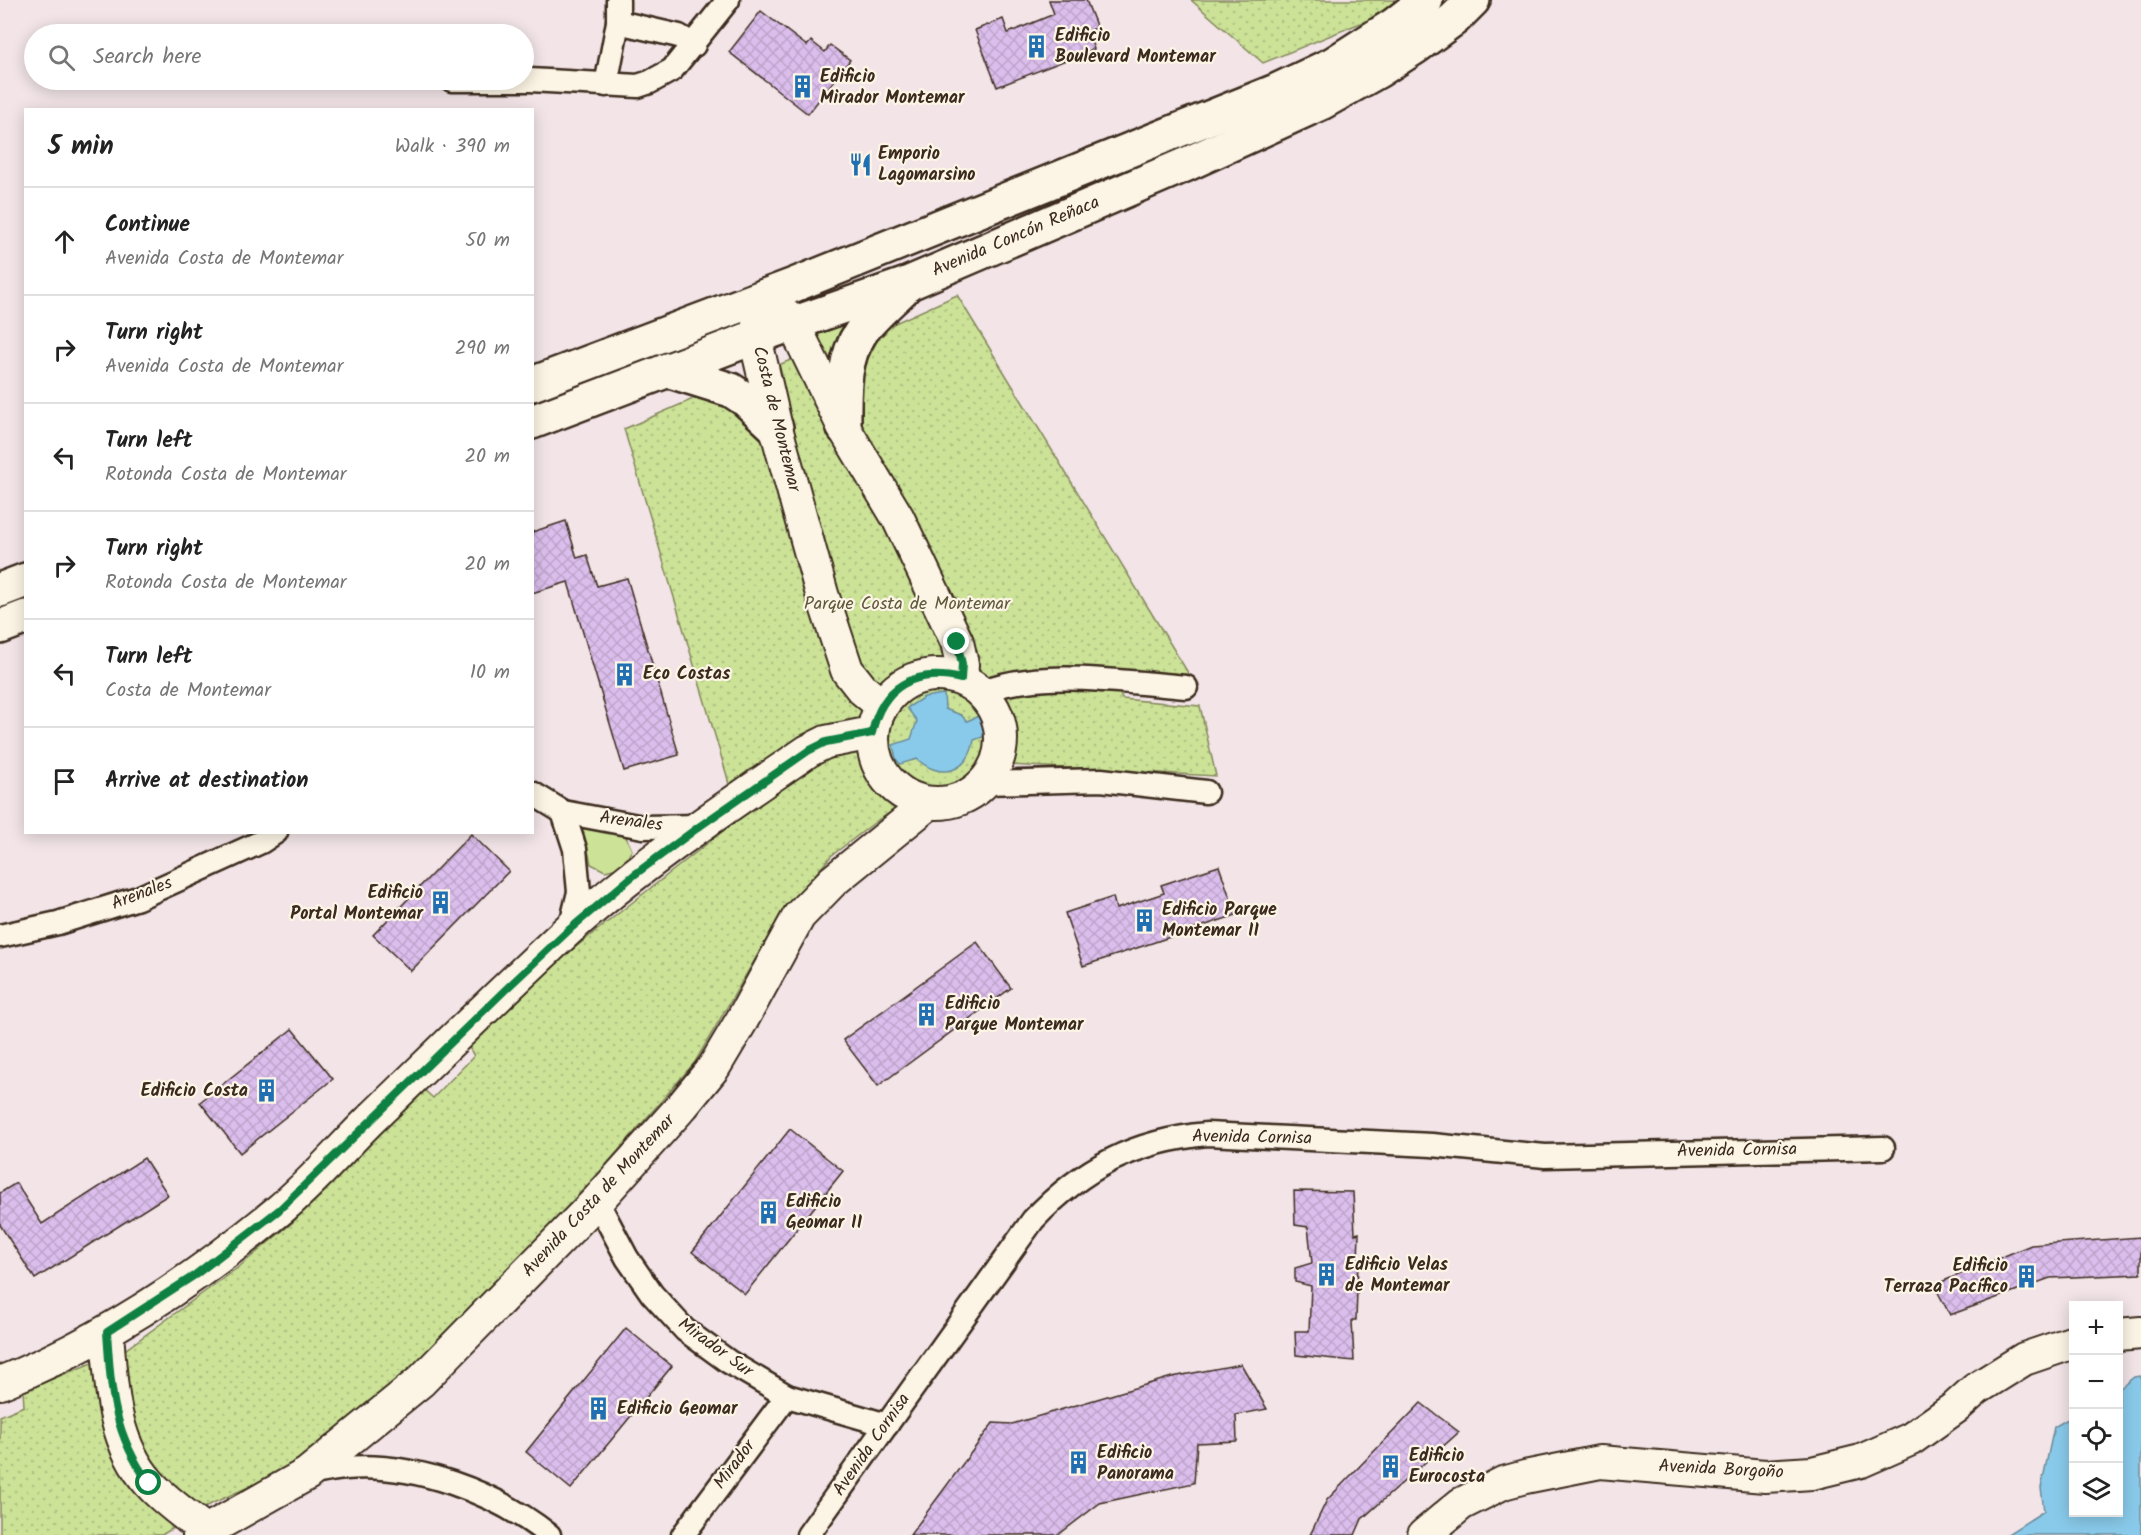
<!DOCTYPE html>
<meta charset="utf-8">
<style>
body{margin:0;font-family:Kalam,sans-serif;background:#f6f6f6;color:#222}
.controls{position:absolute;right:18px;bottom:18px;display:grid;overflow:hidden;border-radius:0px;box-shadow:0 3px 15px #0003}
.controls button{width:54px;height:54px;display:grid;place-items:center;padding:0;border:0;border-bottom:2px solid #e0e0e0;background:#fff;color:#222;font:30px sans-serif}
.stop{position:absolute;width:18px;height:18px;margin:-14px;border:4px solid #0b8043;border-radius:50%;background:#fff}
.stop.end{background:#0b8043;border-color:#fff;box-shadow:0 2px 6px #0008}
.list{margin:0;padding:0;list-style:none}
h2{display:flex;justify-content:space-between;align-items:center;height:78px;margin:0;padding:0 24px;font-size:26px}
h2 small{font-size:20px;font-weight:400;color:#767676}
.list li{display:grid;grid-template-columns:39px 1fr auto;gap:18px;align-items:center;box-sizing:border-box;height:108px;padding:0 24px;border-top:2px solid #e0e0e0}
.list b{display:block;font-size:22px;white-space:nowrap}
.list p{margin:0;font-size:20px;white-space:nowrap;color:#767676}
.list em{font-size:20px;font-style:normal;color:#767676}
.icon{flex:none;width:33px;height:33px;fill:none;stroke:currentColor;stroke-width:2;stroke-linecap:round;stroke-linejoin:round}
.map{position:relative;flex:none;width:2141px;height:1535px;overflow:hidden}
.search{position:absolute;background:#fff;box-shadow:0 3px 15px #0003;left:24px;top:24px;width:510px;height:66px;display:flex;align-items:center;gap:15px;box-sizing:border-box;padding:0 21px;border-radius:33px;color:#767676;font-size:22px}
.panel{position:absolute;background:#fff;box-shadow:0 3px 15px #0003;left:24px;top:108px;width:510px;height:726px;border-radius:0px}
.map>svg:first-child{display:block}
</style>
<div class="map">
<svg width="2141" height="1535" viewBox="0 0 2141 1535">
<defs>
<pattern id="park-dots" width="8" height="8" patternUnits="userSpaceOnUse" patternTransform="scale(1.5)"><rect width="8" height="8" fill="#cbe297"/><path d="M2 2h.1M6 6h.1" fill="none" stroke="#afc282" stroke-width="1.8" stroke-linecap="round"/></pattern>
<pattern id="building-cross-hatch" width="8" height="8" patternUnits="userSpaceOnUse" patternTransform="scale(1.5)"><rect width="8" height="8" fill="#dbbeec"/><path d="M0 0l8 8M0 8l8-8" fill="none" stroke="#bda3ca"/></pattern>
</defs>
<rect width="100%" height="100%" fill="#f2e4e7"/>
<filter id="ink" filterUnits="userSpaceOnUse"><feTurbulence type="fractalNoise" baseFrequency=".0167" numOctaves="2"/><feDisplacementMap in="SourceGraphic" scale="12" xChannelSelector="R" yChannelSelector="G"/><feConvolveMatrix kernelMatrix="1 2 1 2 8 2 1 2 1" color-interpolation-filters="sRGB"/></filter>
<g filter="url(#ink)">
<!-- grass -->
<g fill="#cbe297" stroke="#83865a" stroke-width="1.5">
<path d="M 858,320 L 831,383 L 810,337 Z"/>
<path d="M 686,339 L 691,349 L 533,409 L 533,397 Z"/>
<path d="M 582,825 L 624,833 L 632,850 L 622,867 L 605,871 L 591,864 Z"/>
</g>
<!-- park -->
<g fill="url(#park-dots)" stroke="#83865a" stroke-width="1.5">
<path d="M 1191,0 L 1398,0 L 1380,15 L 1263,63 Z"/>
<path d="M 957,295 L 1190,676 L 1113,676 L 1122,699 L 1200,706 L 1216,776 L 1008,765 L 955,794 L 925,792 L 878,820 L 831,856 L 781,915 L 695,1062 L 599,1173 L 410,1372 L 310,1459 L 211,1504 L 162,1535 L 0,1535 L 0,1416 L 24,1406 L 23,1391 L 126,1349 L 240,1266 L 292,1223 L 422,1088 L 433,1098 L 474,1056 L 467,1044 L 558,961 L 737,820 L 727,776 L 624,429 L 700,396 L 785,417 L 774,367 L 793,359 L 830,431 L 884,328 Z"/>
</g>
<!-- water -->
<g fill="#89caea" stroke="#6a8a98" stroke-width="1.5">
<path d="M 944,694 L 945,709 L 961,715 L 967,721 L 983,714 L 987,719 L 991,734 L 974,740 C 969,772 941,781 917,759 L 900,764 L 896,759 L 893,745 L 911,739 L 917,721 L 907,708 L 924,697 Z"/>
<path d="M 2141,1376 L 2141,1535 L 2006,1535 L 2044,1511 L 2041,1488 L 2054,1427 L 2073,1416 L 2074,1512 L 2118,1512 L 2119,1389 L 2134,1377 Z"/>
</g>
<!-- building -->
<g fill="url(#building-cross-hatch)" stroke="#3b2a1e" stroke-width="1.5">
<path d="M 1049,0 L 1086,0 L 1097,28 L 1087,31 L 1094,49 L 997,87 L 975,30 L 1003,19 L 1008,33 L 1054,14 Z"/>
<path d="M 761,11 L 807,46 L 811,41 L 825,52 L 830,45 L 850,60 L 808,114 L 729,52 Z"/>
<path d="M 566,521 L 577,558 L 587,555 L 597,586 L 627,578 L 679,755 L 624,771 L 568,582 L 532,593 L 532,532 Z"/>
<path d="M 471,834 L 509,871 L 411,971 L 373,935 Z"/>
<path d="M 1219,866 L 1236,915 L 1083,966 L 1065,913 L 1113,897 L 1116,909 L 1164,893 L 1161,885 Z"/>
<path d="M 977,942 L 1011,988 L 878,1086 L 843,1040 Z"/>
<path d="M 292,1029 L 333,1079 L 240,1153 L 200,1102 Z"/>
<path d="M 790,1129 L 843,1171 L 745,1294 L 692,1252 Z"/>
<path d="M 144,1158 L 168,1195 L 35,1279 L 0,1225 L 0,1193 L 16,1183 L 42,1224 Z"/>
<path d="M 1294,1191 L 1353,1192 L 1355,1234 L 1359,1233 L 1356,1320 L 1352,1320 L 1354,1361 L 1296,1355 L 1295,1331 L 1309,1331 L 1311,1286 L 1295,1282 L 1295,1268 L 1312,1263 L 1308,1227 L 1295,1225 Z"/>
<path d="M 2141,1237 L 2141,1274 L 2050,1278 L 1950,1315 L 1934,1285 L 2031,1245 Z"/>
<path d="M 626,1328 L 672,1366 L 571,1489 L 526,1452 Z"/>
<path d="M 1241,1364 L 1267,1409 L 1236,1415 L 1237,1441 L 1197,1443 L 1194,1483 L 1100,1503 L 1058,1535 L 910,1535 L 993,1423 L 1012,1424 L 1172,1377 Z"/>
<path d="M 1421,1403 L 1459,1432 L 1362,1519 L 1355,1535 L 1310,1535 L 1327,1500 Z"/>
</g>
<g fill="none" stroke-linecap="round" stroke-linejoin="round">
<defs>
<g id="street">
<path d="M 618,22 L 679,36 L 694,45"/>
<path d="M 452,80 L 530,80 L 638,86 L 650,82 L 672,70 L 728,0"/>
<path d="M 606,85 L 618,22 L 618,0"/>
<path d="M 981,692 C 1040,668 1123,682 1186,687"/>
<path d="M 985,783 L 1101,780 L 1206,792"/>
<path d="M 532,793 L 563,812 L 643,827 L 700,826"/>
<path d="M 563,812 L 575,849 L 579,892 L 570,929"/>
<path d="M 0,936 L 58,923 L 138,898 L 261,842 L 276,832"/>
<path d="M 597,1201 L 627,1258 L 652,1294 L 685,1330 L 729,1362 L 787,1396 L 887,1425"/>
<path d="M 308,1474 C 320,1472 333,1469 345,1468 C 414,1462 495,1492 549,1535"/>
<path d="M 683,1535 L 787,1396"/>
<path d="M 808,1535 L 1033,1220 C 1083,1167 1135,1141 1207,1134 L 1432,1145 L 1545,1156 L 1883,1148"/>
</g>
<g id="secondary">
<path d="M 766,295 L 755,337 L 776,428 L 822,594 L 847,670 L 862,689 L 881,705"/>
<path d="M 775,305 L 793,323 L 844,428 L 898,518 L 957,642 L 962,664 L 961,679"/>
<circle cx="937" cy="739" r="64"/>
<path d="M 107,1332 C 111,1384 112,1442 150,1484 C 166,1502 187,1516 206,1531"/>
<path d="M 2118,1335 L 2141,1333"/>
<path d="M 0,1383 C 101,1343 193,1281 277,1212 C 310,1185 339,1151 369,1121 C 435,1057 500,993 567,931 C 641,864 725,808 808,751 L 826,742 L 872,733"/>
<path d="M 199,1535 L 307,1474 L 421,1381 L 597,1201 L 683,1105 L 714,1067 L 742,1020 L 799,916 L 833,881 L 929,803"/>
<path d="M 1424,1535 L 1461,1504 L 1503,1483 L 1525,1477 L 1600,1462 L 1765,1476 L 1812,1473 L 1861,1461 L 1911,1439 L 1956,1407 L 1976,1389 L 2024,1359 L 2074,1342"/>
</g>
<g id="primary">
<path d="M 667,370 L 731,390 L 746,400 L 776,428"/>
<path d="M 532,384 L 794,285 L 1276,91 L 1333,64 L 1394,25 L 1426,0"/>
<path d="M 532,422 L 755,337 L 907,284 L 1187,164 L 1321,103 L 1378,71 L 1417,46 L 1454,19 L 1473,0"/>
<path d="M 844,428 C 844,396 842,359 861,332 C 873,316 890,302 904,288"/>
<path d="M 0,590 L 26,580"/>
<path d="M 0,627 L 26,617"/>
</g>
</defs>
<!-- street casing -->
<use href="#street" stroke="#3b2a1e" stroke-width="27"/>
<!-- secondary casing -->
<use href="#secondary" stroke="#3b2a1e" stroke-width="36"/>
<!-- primary casing -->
<use href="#primary" stroke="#3b2a1e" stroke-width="38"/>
<!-- street -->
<use href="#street" stroke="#fcf5e5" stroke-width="22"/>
<!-- secondary -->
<use href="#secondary" stroke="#fcf5e5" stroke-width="32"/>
<!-- primary -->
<use href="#primary" stroke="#fcf5e5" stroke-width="33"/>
</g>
</g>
<g fill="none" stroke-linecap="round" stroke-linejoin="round" filter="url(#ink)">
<!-- route -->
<path stroke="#0b8043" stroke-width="8" d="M 149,1483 C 113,1433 111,1391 107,1332 L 195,1275 L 279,1210 L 505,990 L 570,929 L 634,875 L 700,826 L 808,751 L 826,742 L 872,733 C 882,686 915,668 961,679 L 962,664 L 957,642"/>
</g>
<!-- icons -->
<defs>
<symbol id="building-bare" viewBox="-9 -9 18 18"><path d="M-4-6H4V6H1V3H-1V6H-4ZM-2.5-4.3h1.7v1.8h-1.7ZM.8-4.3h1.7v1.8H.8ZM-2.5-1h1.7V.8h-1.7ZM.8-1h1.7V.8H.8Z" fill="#1f6fb2" stroke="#fcf5e5" stroke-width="2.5" paint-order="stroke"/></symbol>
<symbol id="restaurant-bare" viewBox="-9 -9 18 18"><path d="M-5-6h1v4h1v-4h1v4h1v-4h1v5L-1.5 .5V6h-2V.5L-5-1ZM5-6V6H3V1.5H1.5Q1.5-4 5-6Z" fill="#1f6fb2" stroke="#fcf5e5" stroke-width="2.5" paint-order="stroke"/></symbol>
</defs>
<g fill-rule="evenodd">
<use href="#building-bare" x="1020" y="30" width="33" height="33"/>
<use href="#building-bare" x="786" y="70" width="33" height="33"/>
<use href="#restaurant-bare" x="844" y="148" width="33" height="33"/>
<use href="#building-bare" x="608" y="658" width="33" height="33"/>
<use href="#building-bare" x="424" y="886" width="33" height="33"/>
<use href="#building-bare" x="1128" y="904" width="33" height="33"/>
<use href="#building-bare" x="910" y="998" width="33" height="33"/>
<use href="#building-bare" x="250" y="1074" width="33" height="33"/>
<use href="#building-bare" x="752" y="1196" width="33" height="33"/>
<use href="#building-bare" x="1310" y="1258" width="33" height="33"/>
<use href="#building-bare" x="2010" y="1260" width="33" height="33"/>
<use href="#building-bare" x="582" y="1392" width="33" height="33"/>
<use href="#building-bare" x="1062" y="1446" width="33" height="33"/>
<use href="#building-bare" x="1374" y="1450" width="33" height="33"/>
</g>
<g text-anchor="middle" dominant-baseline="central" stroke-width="4.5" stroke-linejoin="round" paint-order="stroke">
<!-- poi labels -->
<g font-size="18" font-weight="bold" fill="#3b2a1e" stroke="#fcf5e5" text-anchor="start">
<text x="1055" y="36">Edificio<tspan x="1055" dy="21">Boulevard Montemar</tspan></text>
<text x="820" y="77">Edificio<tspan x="820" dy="21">Mirador Montemar</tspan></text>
<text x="878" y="154">Emporio<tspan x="878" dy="21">Lagomarsino</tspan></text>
<text x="643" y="674">Eco Costas</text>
<text x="423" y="893" text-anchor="end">Edificio<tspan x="423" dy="21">Portal Montemar</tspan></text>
<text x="1162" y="910">Edificio Parque<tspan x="1162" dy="21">Montemar II</tspan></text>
<text x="945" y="1004">Edificio<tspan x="945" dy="21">Parque Montemar</tspan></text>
<text x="248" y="1091" text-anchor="end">Edificio Costa</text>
<text x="786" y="1202">Edificio<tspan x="786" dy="21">Geomar II</tspan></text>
<text x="1345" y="1265">Edificio Velas<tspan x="1345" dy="21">de Montemar</tspan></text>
<text x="2008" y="1266" text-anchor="end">Edificio<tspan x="2008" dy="21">Terraza Pacífico</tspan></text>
<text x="617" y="1409">Edificio Geomar</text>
<text x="1097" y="1453">Edificio<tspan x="1097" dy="21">Panorama</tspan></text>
<text x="1409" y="1456">Edificio<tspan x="1409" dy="21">Eurocosta</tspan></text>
</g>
<!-- street labels -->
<g font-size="18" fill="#3b2a1e" stroke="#fcf5e5">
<text transform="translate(1016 237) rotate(-23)">Avenida Concón Reñaca</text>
<text transform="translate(776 419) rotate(76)">Costa de Montemar</text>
<text transform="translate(631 822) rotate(7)">Arenales</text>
<text transform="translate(142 894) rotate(-21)">Arenales</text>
<text transform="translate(1252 1138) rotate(1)">Avenida Cornisa</text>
<text transform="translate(1737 1151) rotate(-1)">Avenida Cornisa</text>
<text transform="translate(599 1196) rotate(-47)">Avenida Costa de Montemar</text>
<text transform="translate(715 1348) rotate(36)">Mirador Sur</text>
<text transform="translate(872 1445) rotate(-55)">Avenida Cornisa</text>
<text transform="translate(735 1465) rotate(-53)">Mirador</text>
<text transform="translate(1721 1470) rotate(3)">Avenida Borgoño</text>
</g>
<!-- park labels -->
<g font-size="18" fill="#5f583c" stroke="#fcf5e5">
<text x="907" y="604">Parque Costa de Montemar</text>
</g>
</g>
</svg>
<div class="controls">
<button>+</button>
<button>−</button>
<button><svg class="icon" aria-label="locate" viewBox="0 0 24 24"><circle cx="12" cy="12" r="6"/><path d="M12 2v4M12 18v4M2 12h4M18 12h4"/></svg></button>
<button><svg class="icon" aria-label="layers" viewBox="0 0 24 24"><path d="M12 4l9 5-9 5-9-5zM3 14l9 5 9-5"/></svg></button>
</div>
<div class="stop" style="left:149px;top:1483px"></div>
<div class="stop end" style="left:957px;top:642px"></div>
<div class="search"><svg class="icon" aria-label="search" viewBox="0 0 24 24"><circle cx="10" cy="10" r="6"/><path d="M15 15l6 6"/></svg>Search here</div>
<section class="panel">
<h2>5 min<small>Walk · 390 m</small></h2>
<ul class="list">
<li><svg class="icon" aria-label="ahead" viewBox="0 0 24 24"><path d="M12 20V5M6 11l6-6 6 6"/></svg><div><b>Continue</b><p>Avenida Costa de Montemar</p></div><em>50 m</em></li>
<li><svg class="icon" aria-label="right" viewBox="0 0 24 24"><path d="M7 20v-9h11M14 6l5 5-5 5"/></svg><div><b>Turn right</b><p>Avenida Costa de Montemar</p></div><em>290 m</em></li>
<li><svg class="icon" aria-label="left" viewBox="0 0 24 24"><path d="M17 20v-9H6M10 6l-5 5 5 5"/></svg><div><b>Turn left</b><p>Rotonda Costa de Montemar</p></div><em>20 m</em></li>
<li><svg class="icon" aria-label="right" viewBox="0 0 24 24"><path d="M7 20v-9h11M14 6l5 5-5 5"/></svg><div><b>Turn right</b><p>Rotonda Costa de Montemar</p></div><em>20 m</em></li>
<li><svg class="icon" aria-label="left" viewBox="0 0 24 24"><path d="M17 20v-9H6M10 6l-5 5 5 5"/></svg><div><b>Turn left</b><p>Costa de Montemar</p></div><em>10 m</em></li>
<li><svg class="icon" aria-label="arrive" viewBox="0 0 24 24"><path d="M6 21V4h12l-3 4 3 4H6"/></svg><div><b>Arrive at destination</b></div></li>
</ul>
</section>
</div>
